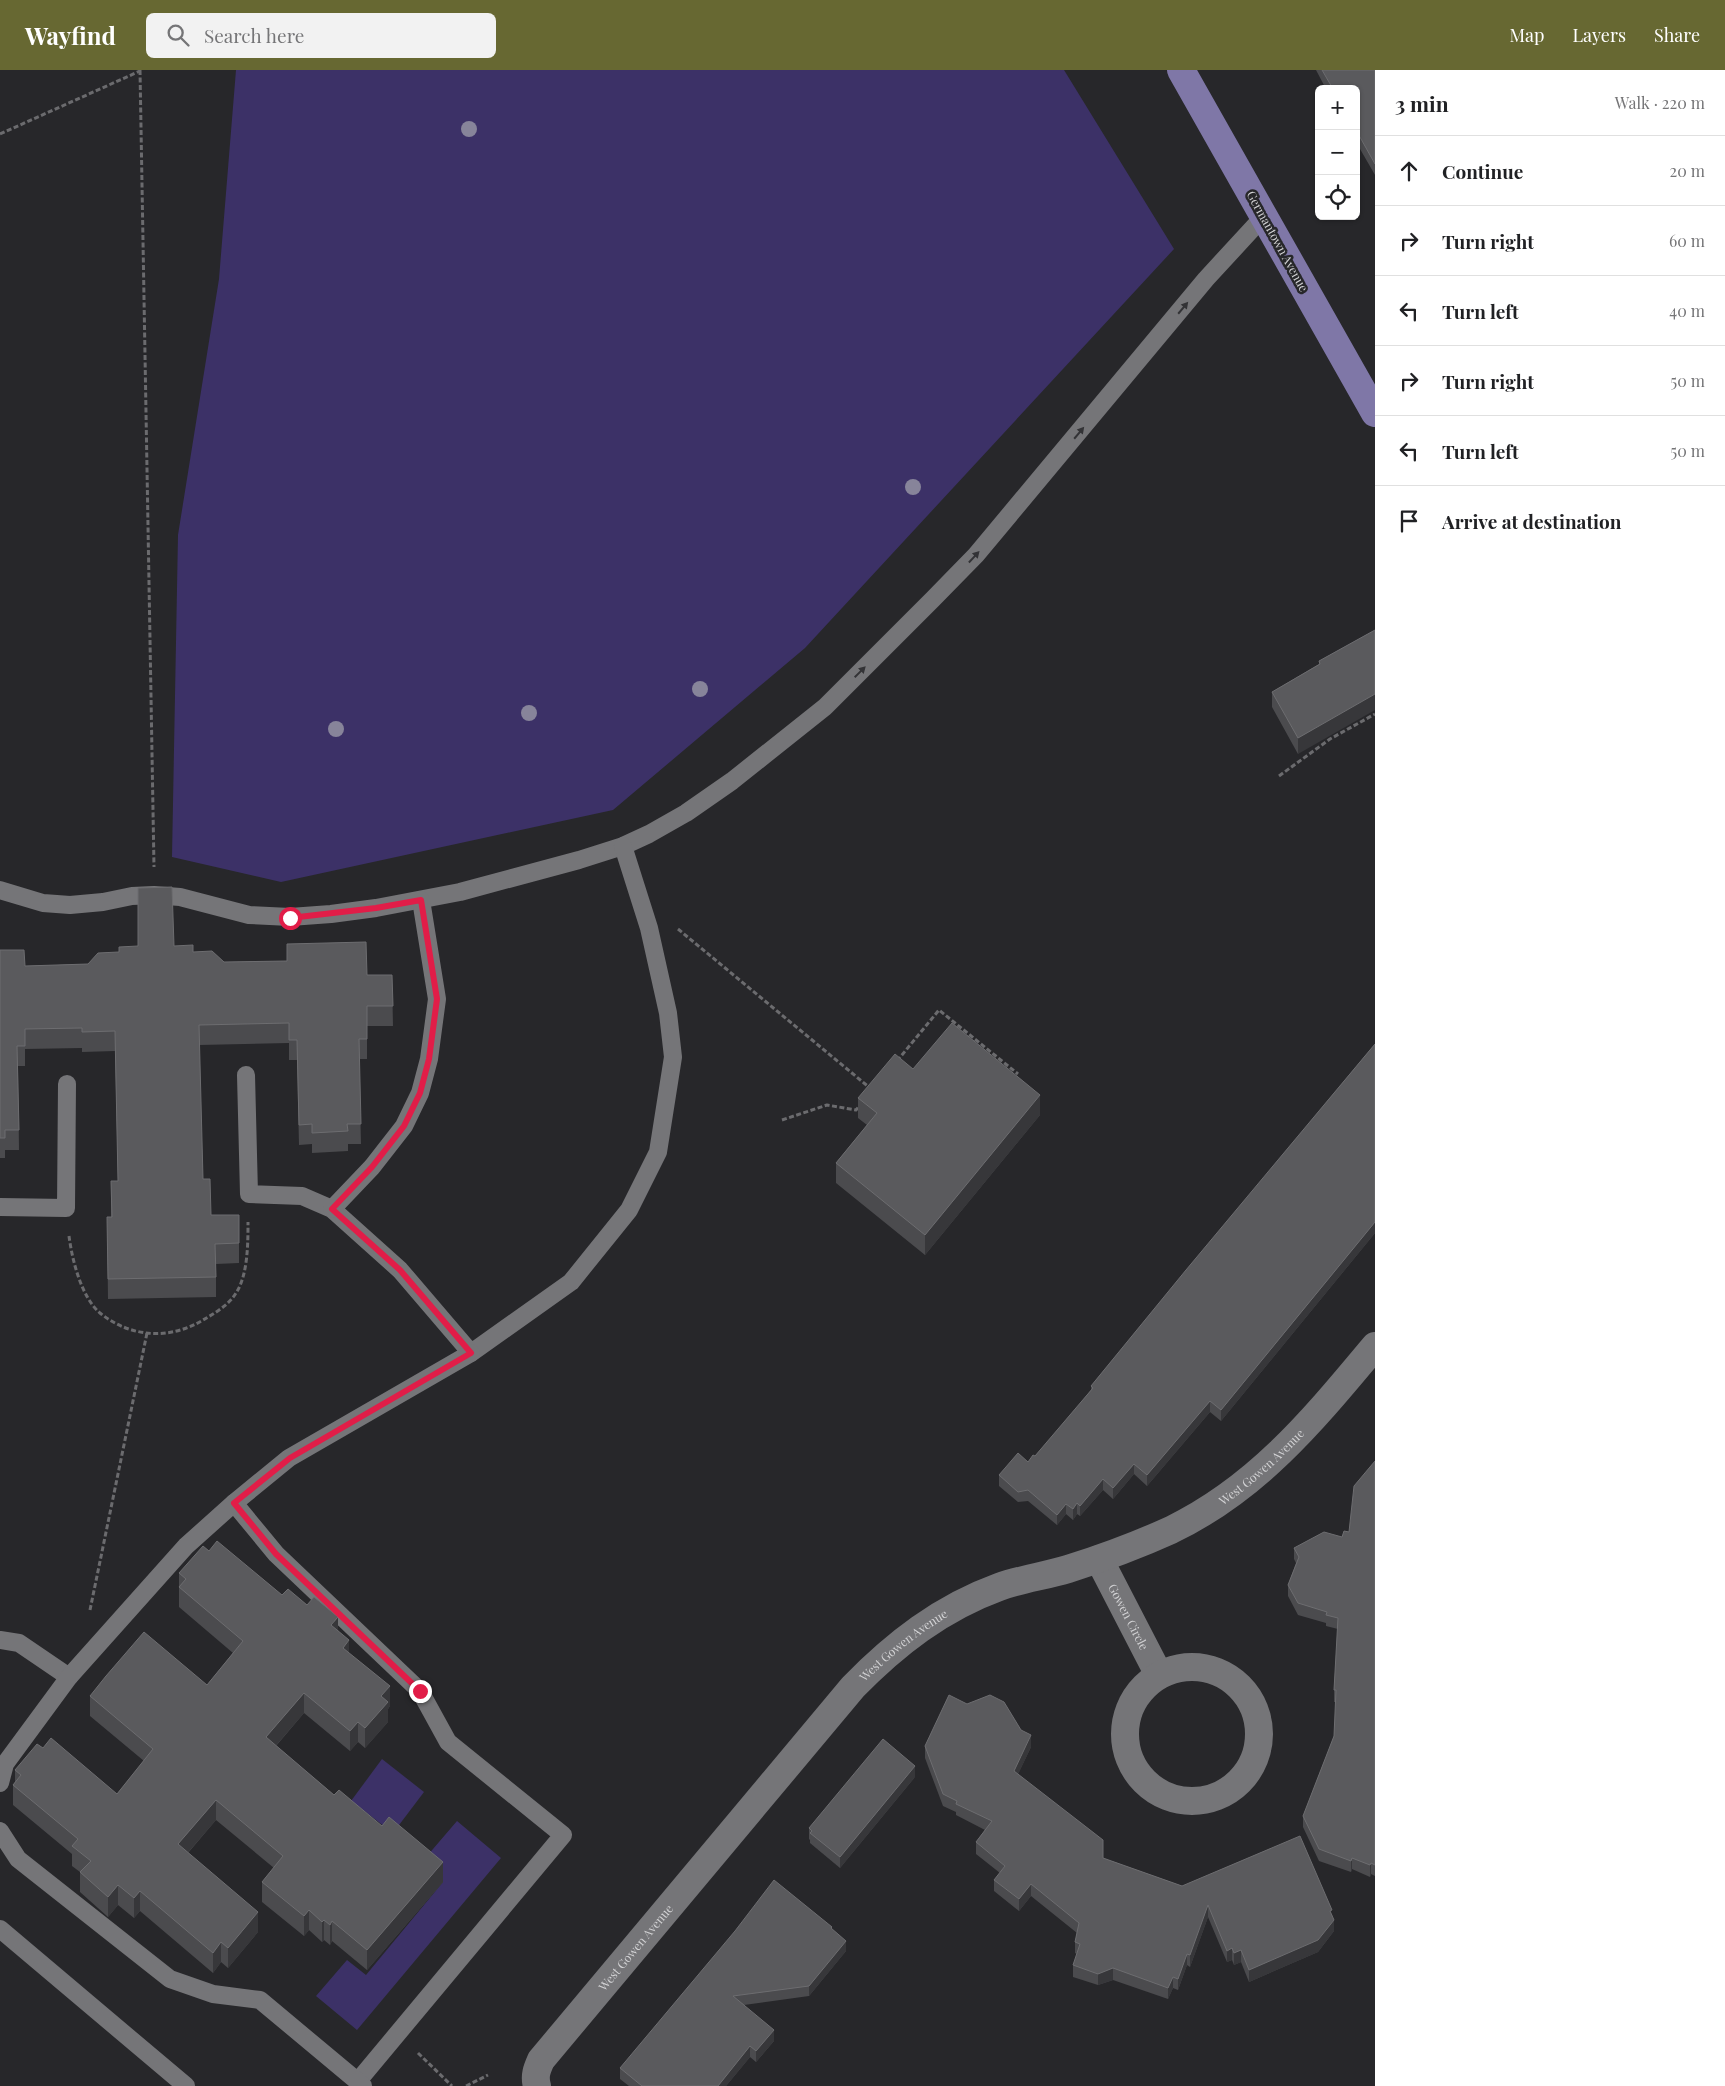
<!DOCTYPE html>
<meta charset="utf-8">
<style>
body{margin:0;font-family:"Playfair Display",serif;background:#f2f2f2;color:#202124}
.controls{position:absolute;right:15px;top:15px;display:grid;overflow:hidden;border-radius:8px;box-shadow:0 1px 4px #0004}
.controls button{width:45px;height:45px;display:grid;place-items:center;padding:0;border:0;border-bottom:1px solid #e0e0e0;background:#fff;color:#202124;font:25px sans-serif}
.stop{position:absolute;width:15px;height:15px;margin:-11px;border:4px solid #e11d48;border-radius:50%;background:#fff}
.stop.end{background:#e11d48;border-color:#fff;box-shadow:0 1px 5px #0008}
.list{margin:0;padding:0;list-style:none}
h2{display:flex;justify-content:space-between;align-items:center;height:65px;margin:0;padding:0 20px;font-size:21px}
h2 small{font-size:16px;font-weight:400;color:#757577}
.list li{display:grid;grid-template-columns:32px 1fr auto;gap:15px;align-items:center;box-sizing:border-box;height:70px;padding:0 20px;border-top:1px solid #e0e0e0}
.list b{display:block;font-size:19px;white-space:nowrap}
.list em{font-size:16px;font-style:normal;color:#757577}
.icon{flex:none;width:28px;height:28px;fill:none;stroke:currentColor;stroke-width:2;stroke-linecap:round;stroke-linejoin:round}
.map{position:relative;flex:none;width:1375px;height:2016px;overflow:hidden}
header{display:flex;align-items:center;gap:30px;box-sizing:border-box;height:70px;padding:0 25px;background:#676832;color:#fff}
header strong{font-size:24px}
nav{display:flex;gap:28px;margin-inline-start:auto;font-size:18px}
.search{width:350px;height:45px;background:#f2f2f2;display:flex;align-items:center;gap:12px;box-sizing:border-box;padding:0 18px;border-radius:8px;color:#757577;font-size:19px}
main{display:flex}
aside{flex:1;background:#fff}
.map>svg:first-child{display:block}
</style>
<header>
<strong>Wayfind</strong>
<div class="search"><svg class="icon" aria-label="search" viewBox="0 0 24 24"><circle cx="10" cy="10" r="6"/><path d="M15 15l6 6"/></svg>Search here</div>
<nav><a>Map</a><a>Layers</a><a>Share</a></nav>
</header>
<main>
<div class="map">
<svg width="1375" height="2016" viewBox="0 0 1375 2016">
<rect width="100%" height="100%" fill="#27272a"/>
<!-- green -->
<g fill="#3c3167">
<path d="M 236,0 L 1064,0 L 1174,179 L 805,578 L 613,740 L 281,812 L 172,787 L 178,465 L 219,209 Z"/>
<path d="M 382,1689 L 424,1722 L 393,1763 L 351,1731 Z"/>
<path d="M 457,1751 L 501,1788 L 357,1960 L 316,1926 L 347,1890 L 366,1905 L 443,1812 L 421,1793 Z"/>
</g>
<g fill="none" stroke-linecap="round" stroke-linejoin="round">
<!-- path -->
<g stroke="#6b6b6e" stroke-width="3" stroke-dasharray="5 2.5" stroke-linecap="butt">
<path d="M 140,0 L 154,797"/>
<path d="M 0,64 L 140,1"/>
<path d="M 1279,706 L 1330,669 L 1375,644"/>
<path d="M 678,859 L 870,1018"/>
<path d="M 897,991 L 939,940 L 1018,1004"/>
<path d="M 782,1050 L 827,1035 L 856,1040 L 861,1034"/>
<path d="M 69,1166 C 72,1189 81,1227 100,1243 C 131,1268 170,1270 203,1250 C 215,1243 229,1235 236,1223 C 248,1205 248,1173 248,1152"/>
<path d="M 90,1540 L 147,1263"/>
<path d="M 418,1983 L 452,2016"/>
<path d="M 466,2016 L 488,2005"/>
</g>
<!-- service -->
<g stroke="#757578" stroke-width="18">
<path d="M 0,820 L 43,833 L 70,835 L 103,832 L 132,826 L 154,825 L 180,827 L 249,845 L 290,847 L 331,844 L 376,838 L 460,822 L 579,790 L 623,776 L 649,764 L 686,743 L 732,711 L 825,637 L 933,529 L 976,485 L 1206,209 L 1264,146"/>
<path d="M 246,1005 L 249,1124 L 302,1126 L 332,1139 L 400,1200 L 471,1283 L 571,1212 L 629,1140 L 658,1082 L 673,987 L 668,943 L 649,858 L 623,776"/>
<path d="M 0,1137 L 66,1138 L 67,1014"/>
<path d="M 332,1139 L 372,1097 L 404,1056 L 420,1023 L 429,989 L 437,929 L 421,830"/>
<path d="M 234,1433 L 276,1484 L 420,1621 L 448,1672 L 563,1765 L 358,2011"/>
<path d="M 0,1570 L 19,1573 L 69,1607"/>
<path d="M 0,1713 L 5,1694 L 69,1607 L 186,1476 L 234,1433 L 289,1388 L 471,1283"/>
<path d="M 0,1761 L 18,1789 L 170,1909 L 213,1924 L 260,1930 L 363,2016"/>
<path d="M 0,1859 L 186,2016"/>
</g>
<!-- minor -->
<g stroke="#757578" stroke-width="28">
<path id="s1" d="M 1099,1489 L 1159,1605"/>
<circle cx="1192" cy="1664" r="67"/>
<path id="s2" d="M 537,2016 C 534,2006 537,1999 541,1990 L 853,1617 C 895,1574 941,1538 999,1517 C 1021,1509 1045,1506 1068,1499 C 1103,1488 1138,1475 1171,1460 C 1258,1418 1314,1349 1375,1276"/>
</g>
<!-- primary -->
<path stroke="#7f77a7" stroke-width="28" d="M 1181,0 L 1375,343"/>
</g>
<!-- trees -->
<g fill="#87849a">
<circle cx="469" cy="59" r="8"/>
<circle cx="913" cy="417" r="8"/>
<circle cx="700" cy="619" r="8"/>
<circle cx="529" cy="643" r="8"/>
<circle cx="336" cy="659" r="8"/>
</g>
<!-- wall -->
<g fill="#4b4b4e">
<path d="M 1316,0 L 1375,0 L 1375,105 L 1356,72 L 1356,19 L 1326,19 Z"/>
<path d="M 1375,560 L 1298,684 L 1272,637 L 1272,622 L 1319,594 L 1319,591 Z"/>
<path d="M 287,874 L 367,905 L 392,905 L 393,956 L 367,956 L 367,989 L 359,989 L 361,1074 L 348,1074 L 348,1081 L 312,1083 L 312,1074 L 299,1075 L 297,990 L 289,990 L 289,973 L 199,975 L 203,1109 L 211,1145 L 239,1145 L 239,1193 L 216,1194 L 216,1227 L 108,1229 L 107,1147 L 111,1147 L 111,1111 L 118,1111 L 115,981 L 82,982 L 82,978 L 25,979 L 25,996 L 18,996 L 19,1080 L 5,1080 L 5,1088 L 0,1088 L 0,880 L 25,896 L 88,894 L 119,882 L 174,876 L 224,892 L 287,891 Z"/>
<path d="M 1375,974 L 1375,1163 L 1221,1351 L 1210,1342 L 1147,1416 L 1134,1404 L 1113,1429 L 1103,1420 L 1080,1446 L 1077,1444 L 1073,1450 L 1066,1444 L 1057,1455 L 1028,1431 L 1018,1432 L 999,1416 L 999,1405 L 1028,1392 L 1035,1386 L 1070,1346 L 1091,1320 L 1091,1316 Z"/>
<path d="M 913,999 L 1040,1045 L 925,1185 L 836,1113 L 836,1093 L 867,1055 L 858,1048 L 858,1028 Z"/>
<path d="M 1375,1391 L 1375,1806 L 1371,1804 L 1370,1807 L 1352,1799 L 1351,1802 L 1319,1791 L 1303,1757 L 1303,1746 L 1334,1666 L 1336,1632 L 1334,1632 L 1334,1620 L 1338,1559 L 1326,1556 L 1326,1553 L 1298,1545 L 1288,1526 L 1288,1515 L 1296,1493 L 1294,1489 L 1294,1478 L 1342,1467 L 1349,1462 Z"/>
<path d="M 209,1481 L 338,1560 L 349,1583 L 390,1636 L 388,1639 L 388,1652 L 365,1678 L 358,1672 L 350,1681 L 304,1643 L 276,1676 L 334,1725 L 443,1812 L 367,1900 L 332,1871 L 330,1875 L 324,1870 L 322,1872 L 309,1860 L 304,1866 L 262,1832 L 262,1812 L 274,1798 L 216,1750 L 188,1783 L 258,1862 L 228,1898 L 221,1892 L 213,1903 L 140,1841 L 134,1848 L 118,1835 L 108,1847 L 80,1822 L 80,1802 L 72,1796 L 72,1784 L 13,1735 L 13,1715 L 15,1712 L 15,1700 L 43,1678 L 117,1724 L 144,1691 L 90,1646 L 90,1626 L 207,1615 L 233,1583 L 179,1537 L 179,1503 Z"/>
<path d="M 925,1676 L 1031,1677 L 1018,1704 L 1103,1788 L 1182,1816 L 1332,1844 L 1334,1861 L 1318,1882 L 1249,1912 L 1241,1892 L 1234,1895 L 1232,1890 L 1227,1892 L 1208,1847 L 1190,1897 L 1187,1895 L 1178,1920 L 1173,1918 L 1168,1929 L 1113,1910 L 1098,1915 L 1073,1907 L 1073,1895 L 1077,1884 L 1075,1883 L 1075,1872 L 1077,1863 L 1031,1826 L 1019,1841 L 994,1821 L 994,1810 L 1000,1803 L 976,1784 L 976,1772 L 985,1760 L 956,1745 L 956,1742 L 943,1736 L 925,1688 Z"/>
<path d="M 915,1707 L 840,1798 L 810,1773 L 810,1770 L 809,1769 L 809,1758 Z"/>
<path d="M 832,1859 L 846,1881 L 809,1926 L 744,1935 L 774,1971 L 756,1992 L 750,1987 L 726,2016 L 629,2016 L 620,2009 L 620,1998 Z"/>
</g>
<!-- shaded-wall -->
<g fill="#37373a">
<path d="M 1375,624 L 1375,640 L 1298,684 L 1298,668 Z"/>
<path d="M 1040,1025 L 1040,1045 L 925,1185 L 925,1165 Z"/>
<path d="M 1375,1152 L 1375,1163 L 1221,1351 L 1221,1340 Z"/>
<path d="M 1210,1331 L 1210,1342 L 1147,1416 L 1147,1405 Z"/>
<path d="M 1134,1394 L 1134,1404 L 1113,1429 L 1113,1418 Z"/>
<path d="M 1103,1409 L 1103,1420 L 1080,1446 L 1080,1436 Z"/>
<path d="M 1077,1433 L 1077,1444 L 1073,1450 L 1073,1439 Z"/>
<path d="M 1066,1434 L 1066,1444 L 1057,1455 L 1057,1445 Z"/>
<path d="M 338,1547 L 338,1567 L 331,1555 Z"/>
<path d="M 349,1570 L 349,1590 L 343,1578 Z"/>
<path d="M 390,1616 L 390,1636 L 388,1639 L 388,1652 L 365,1678 L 365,1658 L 381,1626 Z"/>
<path d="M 304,1623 L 304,1643 L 266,1687 L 266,1667 Z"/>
<path d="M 358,1652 L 358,1672 L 350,1681 L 350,1661 Z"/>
<path d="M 1031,1665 L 1031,1677 L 1014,1713 L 1014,1701 Z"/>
<path d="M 915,1696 L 915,1707 L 840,1798 L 840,1787 Z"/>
<path d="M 216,1730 L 216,1750 L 178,1794 L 178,1774 Z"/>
<path d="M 1352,1788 L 1352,1799 L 1351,1802 L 1351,1791 Z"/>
<path d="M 443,1792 L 443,1812 L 367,1900 L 367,1880 Z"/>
<path d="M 1371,1793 L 1371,1804 L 1370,1807 L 1370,1795 Z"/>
<path d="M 1031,1814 L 1031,1826 L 1019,1841 L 1019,1829 Z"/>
<path d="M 118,1815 L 118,1835 L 108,1847 L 108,1827 Z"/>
<path d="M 140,1821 L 140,1841 L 134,1848 L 134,1828 Z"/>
<path d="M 1208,1835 L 1208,1847 L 1190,1897 L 1190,1885 Z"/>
<path d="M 309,1840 L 309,1860 L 304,1866 L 304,1846 Z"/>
<path d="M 258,1842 L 258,1862 L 228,1898 L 228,1878 Z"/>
<path d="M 324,1850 L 324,1870 L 322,1872 L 322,1852 Z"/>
<path d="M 1334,1850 L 1334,1861 L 1318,1882 L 1249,1912 L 1249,1900 Z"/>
<path d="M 332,1851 L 332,1871 L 330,1875 L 330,1855 Z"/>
<path d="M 846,1871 L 846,1881 L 809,1926 L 809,1916 Z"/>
<path d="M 221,1872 L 221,1892 L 213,1903 L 213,1883 Z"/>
<path d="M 1232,1878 L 1232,1890 L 1227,1892 L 1227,1881 Z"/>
<path d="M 1241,1880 L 1241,1892 L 1234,1895 L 1234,1883 Z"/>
<path d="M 1187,1884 L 1187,1895 L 1178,1920 L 1178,1909 Z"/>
<path d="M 1113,1898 L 1113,1910 L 1098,1915 L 1098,1904 Z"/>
<path d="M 1173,1907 L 1173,1918 L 1168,1929 L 1168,1918 Z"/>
<path d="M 774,1960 L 774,1971 L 756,1992 L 756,1981 Z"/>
<path d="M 750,1976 L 750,1987 L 726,2016 L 718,2016 Z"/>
</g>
<!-- building -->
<g fill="#5a5a5d" stroke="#6d6d70">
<path d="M 1322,0 L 1375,0 L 1375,94 L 1356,60 L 1356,19 L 1333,19 Z"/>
<path d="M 1375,560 L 1375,624 L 1298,668 L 1272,622 L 1320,594 L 1319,591 Z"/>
<path d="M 172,817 L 174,876 L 193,875 L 193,882 L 212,881 L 224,892 L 287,891 L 287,874 L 366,872 L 367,905 L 392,905 L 393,936 L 367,936 L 367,969 L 359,969 L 361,1054 L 347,1054 L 348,1061 L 312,1063 L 312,1054 L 299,1055 L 297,970 L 289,970 L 289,953 L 199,955 L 203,1109 L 210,1109 L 211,1145 L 239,1145 L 239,1173 L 215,1174 L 216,1207 L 108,1209 L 107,1147 L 112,1147 L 111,1111 L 118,1111 L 115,961 L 82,962 L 82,958 L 25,959 L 25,976 L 17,976 L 19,1060 L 5,1060 L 5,1068 L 0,1068 L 0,880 L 24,880 L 25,896 L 88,894 L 98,883 L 119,882 L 119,877 L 138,876 L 138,818 Z"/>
<path d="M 952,953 L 1040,1025 L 925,1165 L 836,1093 L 877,1043 L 858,1028 L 895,984 L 913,999 Z"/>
<path d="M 1375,974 L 1375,1152 L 1221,1340 L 1210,1331 L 1147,1405 L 1134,1394 L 1113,1418 L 1103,1409 L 1080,1436 L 1077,1433 L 1073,1439 L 1066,1434 L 1057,1445 L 1028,1420 L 1018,1422 L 999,1405 L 1018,1383 L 1028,1392 L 1033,1385 L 1035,1386 L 1093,1318 L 1091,1316 L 1186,1200 Z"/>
<path d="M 1375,1391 L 1375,1795 L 1371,1793 L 1370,1795 L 1352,1788 L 1351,1791 L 1319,1779 L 1303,1746 L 1334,1666 L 1336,1620 L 1334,1620 L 1338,1548 L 1326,1545 L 1327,1542 L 1298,1533 L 1288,1515 L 1299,1487 L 1294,1478 L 1324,1462 L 1342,1467 L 1344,1461 L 1349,1462 L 1354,1416 Z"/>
<path d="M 217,1471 L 282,1525 L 288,1519 L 307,1535 L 314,1527 L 338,1547 L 331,1555 L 349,1570 L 343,1578 L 390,1616 L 381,1626 L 388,1632 L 365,1658 L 358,1652 L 350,1661 L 304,1623 L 266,1667 L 334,1725 L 339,1720 L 382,1756 L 389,1747 L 443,1792 L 367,1880 L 332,1851 L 330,1855 L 324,1850 L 322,1852 L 309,1840 L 304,1846 L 262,1812 L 283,1786 L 216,1730 L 178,1774 L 258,1842 L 228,1878 L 221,1872 L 213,1883 L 140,1821 L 134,1828 L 118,1815 L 108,1827 L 80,1802 L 91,1791 L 72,1776 L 78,1769 L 13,1715 L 21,1705 L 15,1700 L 37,1674 L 43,1678 L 51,1668 L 117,1724 L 153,1679 L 90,1626 L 106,1606 L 144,1562 L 207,1615 L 243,1571 L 179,1517 L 186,1509 L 179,1503 L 203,1476 L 209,1481 Z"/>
<path d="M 949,1625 L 967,1634 L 990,1625 L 1004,1632 L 1021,1660 L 1031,1665 L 1014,1701 L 1103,1770 L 1103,1788 L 1182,1816 L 1300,1766 L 1332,1840 L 1330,1841 L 1334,1850 L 1318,1870 L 1249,1900 L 1241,1880 L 1234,1883 L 1232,1878 L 1227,1881 L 1208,1835 L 1190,1885 L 1187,1884 L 1178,1909 L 1173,1907 L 1168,1918 L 1113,1898 L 1098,1904 L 1073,1895 L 1080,1874 L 1075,1872 L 1079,1853 L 1031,1814 L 1019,1829 L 994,1810 L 1005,1796 L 976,1772 L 992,1751 L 956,1734 L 957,1731 L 943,1724 L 925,1676 Z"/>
<path d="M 883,1669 L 915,1696 L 840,1787 L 810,1763 L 812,1761 L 809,1758 Z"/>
<path d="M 774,1810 L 832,1857 L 831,1858 L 846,1871 L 809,1916 L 733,1926 L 774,1960 L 756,1981 L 750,1976 L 718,2016 L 642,2016 L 620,1998 L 735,1861 Z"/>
</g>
<!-- one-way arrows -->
<defs><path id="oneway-solid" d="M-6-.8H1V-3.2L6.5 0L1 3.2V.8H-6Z" transform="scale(1.25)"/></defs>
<g fill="#333336">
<use href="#oneway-solid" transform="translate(1183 238) rotate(-50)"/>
<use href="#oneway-solid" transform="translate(1079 363) rotate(-50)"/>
<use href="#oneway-solid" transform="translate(974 487) rotate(-47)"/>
<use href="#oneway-solid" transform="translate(860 602) rotate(-45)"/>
</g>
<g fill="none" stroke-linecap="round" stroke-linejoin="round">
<!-- route -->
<path stroke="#e11d48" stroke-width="6" d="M 290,848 L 376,838 L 421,830 L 437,929 L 429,989 L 420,1023 L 404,1056 L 372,1097 L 332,1139 L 400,1200 L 471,1283 L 290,1388 L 234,1433 L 276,1484 L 420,1621"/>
</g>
<g text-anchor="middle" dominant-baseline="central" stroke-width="5" stroke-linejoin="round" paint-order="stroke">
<!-- street labels -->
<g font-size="12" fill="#d3d3d5" stroke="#27272a">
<text transform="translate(1278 171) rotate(61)">Germantown Avenue</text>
<text stroke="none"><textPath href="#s2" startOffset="984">West Gowen Avenue</textPath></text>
<text stroke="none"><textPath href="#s1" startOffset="65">Gowen Circle</textPath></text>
<text stroke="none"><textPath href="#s2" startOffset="579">West Gowen Avenue</textPath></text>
<text stroke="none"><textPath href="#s2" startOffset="174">West Gowen Avenue</textPath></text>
</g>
</g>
</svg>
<div class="controls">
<button>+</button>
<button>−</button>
<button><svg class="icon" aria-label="locate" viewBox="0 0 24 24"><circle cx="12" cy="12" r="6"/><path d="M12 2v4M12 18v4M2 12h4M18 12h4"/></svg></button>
</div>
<div class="stop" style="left:290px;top:848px"></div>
<div class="stop end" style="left:420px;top:1621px"></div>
</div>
<aside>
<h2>3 min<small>Walk · 220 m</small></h2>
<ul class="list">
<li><svg class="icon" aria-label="ahead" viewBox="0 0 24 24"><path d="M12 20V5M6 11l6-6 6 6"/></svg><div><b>Continue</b></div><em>20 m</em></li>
<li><svg class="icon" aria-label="right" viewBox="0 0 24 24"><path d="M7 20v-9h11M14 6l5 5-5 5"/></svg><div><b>Turn right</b></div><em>60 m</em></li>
<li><svg class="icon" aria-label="left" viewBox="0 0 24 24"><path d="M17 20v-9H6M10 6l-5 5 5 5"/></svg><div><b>Turn left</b></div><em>40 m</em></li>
<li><svg class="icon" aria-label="right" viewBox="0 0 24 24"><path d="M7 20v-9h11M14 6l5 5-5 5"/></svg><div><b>Turn right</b></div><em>50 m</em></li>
<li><svg class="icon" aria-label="left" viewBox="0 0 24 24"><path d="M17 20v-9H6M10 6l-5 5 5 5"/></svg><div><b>Turn left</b></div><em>50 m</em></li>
<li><svg class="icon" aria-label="arrive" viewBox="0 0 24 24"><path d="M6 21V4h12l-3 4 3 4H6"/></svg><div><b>Arrive at destination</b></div></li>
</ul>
</aside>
</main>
